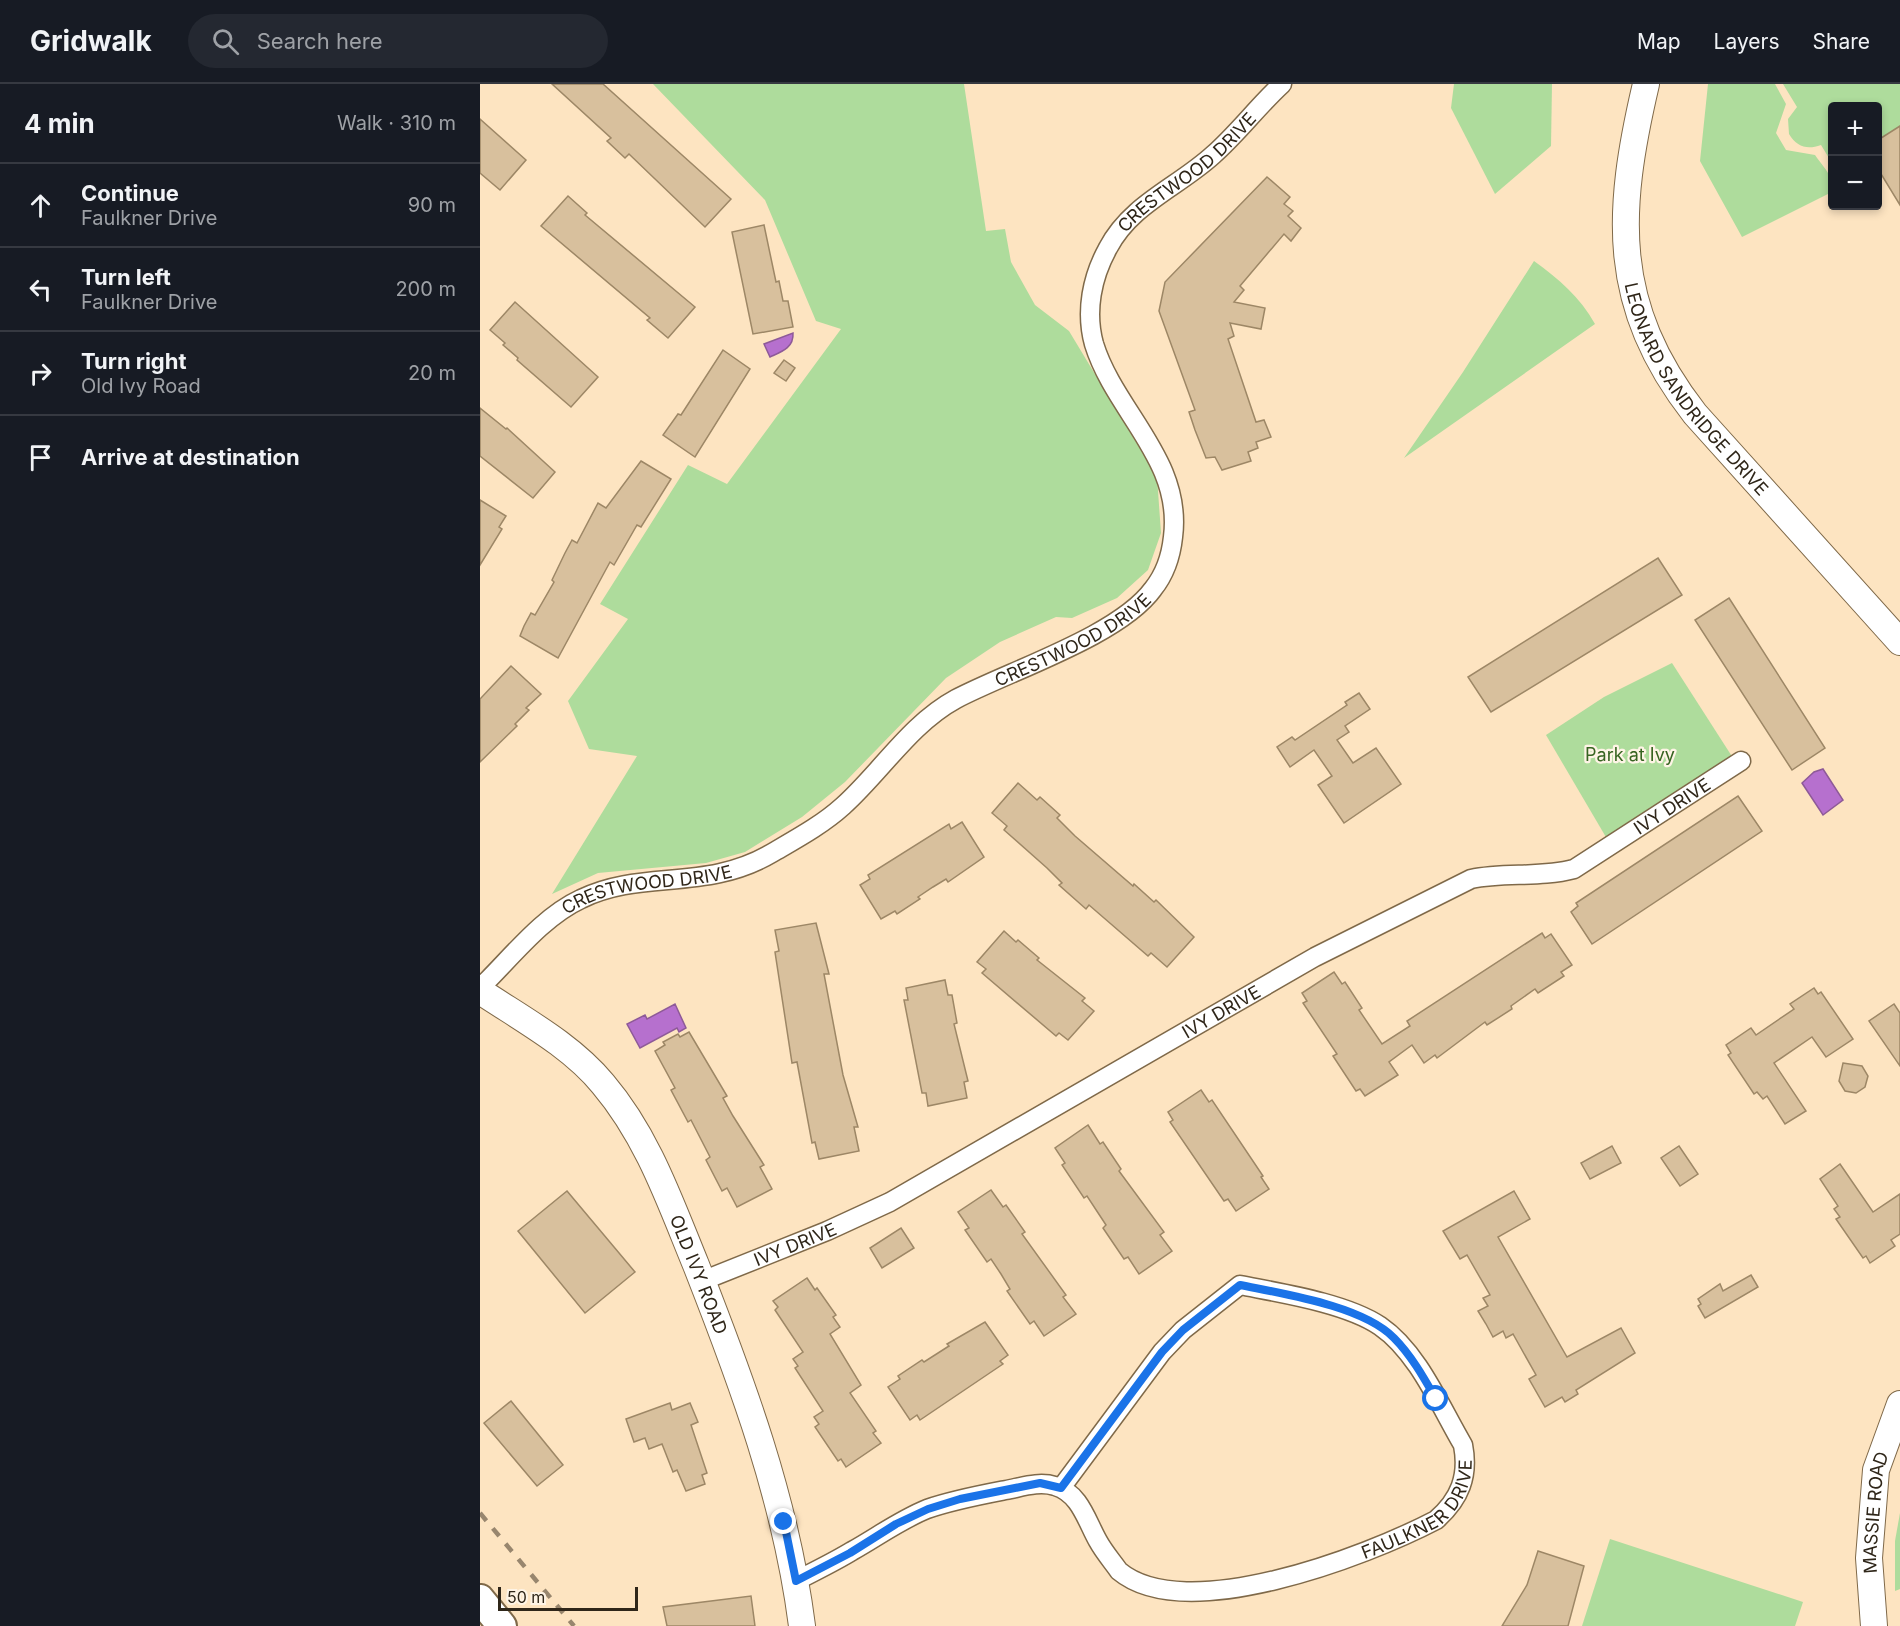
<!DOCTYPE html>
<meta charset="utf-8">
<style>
body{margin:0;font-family:Inter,sans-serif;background:#242831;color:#f1f3f6}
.controls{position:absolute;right:18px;top:18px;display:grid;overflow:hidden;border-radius:6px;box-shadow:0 3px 9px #0003}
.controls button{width:54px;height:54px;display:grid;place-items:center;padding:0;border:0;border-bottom:2px solid #363941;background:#171b24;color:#f1f3f6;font:30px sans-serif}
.scale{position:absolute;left:18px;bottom:15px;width:140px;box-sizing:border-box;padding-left:6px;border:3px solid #2f2619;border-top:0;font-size:16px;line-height:21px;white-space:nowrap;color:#2f2619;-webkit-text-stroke:4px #fef4e6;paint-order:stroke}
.stop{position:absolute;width:18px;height:18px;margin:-14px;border:4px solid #1a73e8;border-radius:50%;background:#fff}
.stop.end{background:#1a73e8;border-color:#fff;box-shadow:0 2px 6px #0008}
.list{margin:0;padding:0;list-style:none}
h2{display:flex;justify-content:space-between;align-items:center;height:78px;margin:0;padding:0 24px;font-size:26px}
h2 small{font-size:20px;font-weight:400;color:#9ea1a6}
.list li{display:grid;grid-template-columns:39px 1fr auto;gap:18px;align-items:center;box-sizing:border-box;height:84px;padding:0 24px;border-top:2px solid #363941}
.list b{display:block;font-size:22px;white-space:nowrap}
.list p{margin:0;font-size:20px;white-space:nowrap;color:#9ea1a6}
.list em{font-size:20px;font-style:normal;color:#9ea1a6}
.icon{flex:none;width:33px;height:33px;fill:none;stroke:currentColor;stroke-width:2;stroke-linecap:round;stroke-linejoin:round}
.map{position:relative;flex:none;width:1420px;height:1542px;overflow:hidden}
header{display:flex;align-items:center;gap:36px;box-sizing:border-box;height:84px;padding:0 30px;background:#171b24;border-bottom:2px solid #363941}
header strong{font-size:28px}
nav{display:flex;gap:33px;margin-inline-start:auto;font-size:21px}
.search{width:420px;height:54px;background:#242831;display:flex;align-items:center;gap:15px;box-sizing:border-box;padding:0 21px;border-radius:33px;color:#9ea1a6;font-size:22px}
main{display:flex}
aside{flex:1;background:#171b24}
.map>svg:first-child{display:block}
</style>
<header>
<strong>Gridwalk</strong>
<div class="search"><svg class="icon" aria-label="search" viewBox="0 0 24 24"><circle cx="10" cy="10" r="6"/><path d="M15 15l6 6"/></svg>Search here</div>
<nav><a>Map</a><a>Layers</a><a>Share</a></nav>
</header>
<main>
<aside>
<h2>4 min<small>Walk · 310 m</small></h2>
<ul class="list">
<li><svg class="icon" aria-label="ahead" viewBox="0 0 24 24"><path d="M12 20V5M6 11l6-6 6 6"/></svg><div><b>Continue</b><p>Faulkner Drive</p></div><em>90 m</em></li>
<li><svg class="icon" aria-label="left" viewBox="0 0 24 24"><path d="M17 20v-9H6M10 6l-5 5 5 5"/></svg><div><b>Turn left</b><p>Faulkner Drive</p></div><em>200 m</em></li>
<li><svg class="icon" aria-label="right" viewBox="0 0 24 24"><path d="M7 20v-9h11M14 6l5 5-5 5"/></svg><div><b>Turn right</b><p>Old Ivy Road</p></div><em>20 m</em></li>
<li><svg class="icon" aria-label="arrive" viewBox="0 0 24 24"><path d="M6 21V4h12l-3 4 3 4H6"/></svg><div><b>Arrive at destination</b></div></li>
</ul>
</aside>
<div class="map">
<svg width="1420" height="1542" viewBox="0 0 1420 1542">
<rect width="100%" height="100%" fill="#fde4c1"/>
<!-- green -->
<g fill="#aedc9c">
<path d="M 173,0 L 484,0 L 506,147 L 525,145 L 531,178 L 555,221 L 589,247 L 677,393 L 681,449 L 668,486 L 637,514 L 592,534 L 576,533 L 520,558 L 466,594 L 365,698 L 322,733 L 265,768 L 226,779 L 118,789 L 72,810 L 157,672 L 109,665 L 88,617 L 148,535 L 120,520 L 208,381 L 247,400 L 361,245 L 336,237 L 285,116 Z"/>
<path d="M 974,0 L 1072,0 L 1071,62 L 1015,110 L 971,24 Z"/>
<path d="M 1228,0 L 1295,0 L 1306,20 L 1296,49 L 1306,66 L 1335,71 C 1343,83 1359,97 1348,110 L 1262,153 L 1220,77 Z"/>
<path d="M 1303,0 L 1420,0 L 1420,42 L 1398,59 L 1398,22 L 1352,22 L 1352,79 L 1341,61 C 1327,66 1317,63 1309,50 L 1308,35 L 1317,23 Z"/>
<path d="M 1054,177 C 1079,195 1100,213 1115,240 L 924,374 L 983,288 Z"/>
<path d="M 1192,579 L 1253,674 L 1130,760 L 1066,651 L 1124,613 Z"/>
<path d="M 1420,1429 L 1420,1505 L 1415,1507 L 1415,1457 Z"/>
<path d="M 1130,1455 L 1323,1518 L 1315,1542 L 1102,1542 Z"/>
</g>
<!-- water -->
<g fill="#b670ce" stroke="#8e5a98" stroke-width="1.5">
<path d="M 313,249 C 314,264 301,268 290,273 L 284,260 Z"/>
<path d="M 1343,685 L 1363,716 L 1343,731 L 1322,699 L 1334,688 Z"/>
<path d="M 195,920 L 206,944 L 199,948 L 197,944 L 160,964 L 147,940 L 165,931 L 167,935 Z"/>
</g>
<!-- building -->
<g fill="#d8c09d" stroke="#9d8766" stroke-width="1.5">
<path d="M 72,0 L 123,0 L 251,115 L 225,143 L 149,70 L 145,74 L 127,57 L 131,54 Z"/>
<path d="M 0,35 L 46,76 L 20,106 L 0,89 Z"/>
<path d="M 1420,42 L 1420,121 L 1398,85 L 1398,56 Z"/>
<path d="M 787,93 L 810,113 L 804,120 L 813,127 L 808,132 L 821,144 L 811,157 L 804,150 L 760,202 L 764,206 L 754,218 L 785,224 L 781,245 L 750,239 L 754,252 L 748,255 L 776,338 L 784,336 L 791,353 L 776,358 L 778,364 L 768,368 L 771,377 L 742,386 L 735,373 L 726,374 L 715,346 L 709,328 L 715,326 L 679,227 L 685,198 Z"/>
<path d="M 88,112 L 107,129 L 105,131 L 215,223 L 188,254 L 167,236 L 170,234 L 61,142 Z"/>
<path d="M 284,141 L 296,198 L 299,197 L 303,217 L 308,217 L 313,243 L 273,250 L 252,148 Z"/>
<path d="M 35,218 L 118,293 L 91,323 L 37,276 L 38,274 L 23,261 L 25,259 L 10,246 Z"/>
<path d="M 243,266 L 270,285 L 215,373 L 183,351 L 198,330 L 201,331 Z"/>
<path d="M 304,276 L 315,284 L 306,297 L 294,289 Z"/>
<path d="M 0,324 L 26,345 L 27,344 L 75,388 L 53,414 L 0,372 Z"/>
<path d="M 161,377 L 191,395 L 161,443 L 157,441 L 134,481 L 130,478 L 78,574 L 40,552 L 44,542 L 51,529 L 55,531 L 74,498 L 72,496 L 85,469 L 92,456 L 97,459 L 118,419 L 126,424 Z"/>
<path d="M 0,416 L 26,432 L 19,443 L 22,445 L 0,481 Z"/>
<path d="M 1178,474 L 1202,511 L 1011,628 L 988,593 Z"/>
<path d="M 1249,514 L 1345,664 L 1312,686 L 1215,536 Z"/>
<path d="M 31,582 L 61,610 L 46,624 L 49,626 L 35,640 L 37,642 L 0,678 L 0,615 Z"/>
<path d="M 879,609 L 890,625 L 865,642 L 869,648 L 857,656 L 873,679 L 896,664 L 921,700 L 864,739 L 838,701 L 852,692 L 834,666 L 810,683 L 797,663 L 812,653 L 815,656 L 867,621 L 865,618 Z"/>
<path d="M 538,699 L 557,716 L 560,713 L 580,731 L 577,734 L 595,752 L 653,802 L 654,800 L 674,818 L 676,816 L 714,853 L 687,883 L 671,869 L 668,872 L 609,821 L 606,825 L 579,801 L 582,799 L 567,784 L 524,746 L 527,742 L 512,729 Z"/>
<path d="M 1258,712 L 1282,747 L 1112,860 L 1091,828 L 1098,822 L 1096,819 Z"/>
<path d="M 482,738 L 504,773 L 468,798 L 466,795 L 453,803 L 438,813 L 440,815 L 417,830 L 415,827 L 401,835 L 380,801 L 390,795 L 388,791 L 469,740 L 471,745 Z"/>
<path d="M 336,839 L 349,890 L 344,890 L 363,991 L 378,1043 L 374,1043 L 379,1067 L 339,1075 L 335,1058 L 332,1059 L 317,978 L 312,979 L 295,868 L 299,867 L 295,846 Z"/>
<path d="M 524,847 L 536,858 L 538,856 L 559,874 L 557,876 L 605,914 L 602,917 L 614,927 L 588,956 L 579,949 L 576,952 L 502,889 L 506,885 L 497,878 Z"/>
<path d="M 1062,849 L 1065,854 L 1071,850 L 1092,881 L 1081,888 L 1084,892 L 1058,909 L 1055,905 L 1031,922 L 1032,925 L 1007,941 L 1005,938 L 957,974 L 955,971 L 944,979 L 932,961 L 909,978 L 918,991 L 885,1012 L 880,1005 L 876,1007 L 853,972 L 857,970 L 823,919 L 827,917 L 822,909 L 854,888 L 862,900 L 865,898 L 882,924 L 879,926 L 902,960 L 930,942 L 927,937 Z"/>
<path d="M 465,896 L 468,911 L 472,911 L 477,939 L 474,940 L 488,997 L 484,998 L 487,1014 L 448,1022 L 446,1009 L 442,1009 L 424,916 L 428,916 L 426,904 Z"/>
<path d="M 1334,904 L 1338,910 L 1341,908 L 1373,955 L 1346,973 L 1332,953 L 1294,979 L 1326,1027 L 1305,1040 L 1287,1012 L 1283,1015 L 1277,1008 L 1274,1010 L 1248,971 L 1251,969 L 1246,961 L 1271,944 L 1276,951 L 1314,925 L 1310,920 Z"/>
<path d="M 1414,920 L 1420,929 L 1420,982 L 1389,937 Z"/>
<path d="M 209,948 L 247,1012 L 243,1014 L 253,1032 L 284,1081 L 280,1083 L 292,1105 L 257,1123 L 247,1104 L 242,1107 L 226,1076 L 230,1073 L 211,1036 L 208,1038 L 191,1006 L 195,1004 L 175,967 L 185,961 L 183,958 L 198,950 L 200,953 Z"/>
<path d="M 1363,979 L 1382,982 L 1388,992 L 1385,1003 L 1376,1009 L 1365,1007 L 1359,997 Z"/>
<path d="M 721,1006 L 729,1018 L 732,1016 L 783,1092 L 781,1093 L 789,1105 L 756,1127 L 748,1115 L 744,1117 L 690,1038 L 693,1036 L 688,1028 Z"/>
<path d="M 608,1041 L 620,1060 L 623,1058 L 641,1085 L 639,1087 L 684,1148 L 680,1151 L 692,1167 L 659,1190 L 648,1173 L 644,1175 L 623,1144 L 626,1141 L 607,1112 L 604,1114 L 582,1081 L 585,1079 L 575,1064 Z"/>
<path d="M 1132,1062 L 1141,1079 L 1110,1095 L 1101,1079 Z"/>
<path d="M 1199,1062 L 1218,1090 L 1200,1102 L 1181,1074 Z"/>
<path d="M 1360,1080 L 1393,1128 L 1420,1110 L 1420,1150 L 1411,1156 L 1415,1162 L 1390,1179 L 1386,1172 L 1383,1174 L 1356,1135 L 1360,1133 L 1354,1125 L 1358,1122 L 1340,1095 Z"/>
<path d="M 511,1106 L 523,1123 L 526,1121 L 545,1148 L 542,1150 L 586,1211 L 583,1213 L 596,1230 L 564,1252 L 554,1237 L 550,1240 L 527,1207 L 530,1205 L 521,1190 L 511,1175 L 507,1178 L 485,1146 L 489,1144 L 478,1128 Z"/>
<path d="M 87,1107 L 155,1188 L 105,1229 L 38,1147 Z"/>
<path d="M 1034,1107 L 1050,1135 L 1018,1153 L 1087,1273 L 1141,1244 L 1155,1269 L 1096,1306 L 1098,1310 L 1085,1318 L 1082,1313 L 1065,1323 L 1049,1295 L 1056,1291 L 1033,1250 L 1026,1254 L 1023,1247 L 1013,1253 L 1006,1240 L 998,1227 L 1008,1222 L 1003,1214 L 1010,1211 L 987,1171 L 980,1175 L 963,1147 Z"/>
<path d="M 421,1144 L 434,1164 L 402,1184 L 390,1164 Z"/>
<path d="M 1271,1191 L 1278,1203 L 1225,1234 L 1218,1222 L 1221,1220 L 1218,1215 L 1240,1200 L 1243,1207 Z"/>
<path d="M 327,1194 L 335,1206 L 337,1204 L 356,1231 L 353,1233 L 360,1243 L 350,1250 L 381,1301 L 370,1309 L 396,1347 L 393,1349 L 401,1359 L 366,1383 L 361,1375 L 358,1377 L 335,1343 L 339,1340 L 334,1333 L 343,1327 L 315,1284 L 318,1282 L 313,1275 L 323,1268 L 295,1226 L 298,1223 L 293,1217 Z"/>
<path d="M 505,1238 L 528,1271 L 520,1277 L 523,1280 L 440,1336 L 437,1331 L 430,1336 L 408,1303 L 420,1295 L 418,1292 L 442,1276 L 444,1278 L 469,1262 L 467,1260 Z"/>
<path d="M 31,1317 L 83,1381 L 57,1402 L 4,1339 Z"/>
<path d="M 190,1319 L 192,1326 L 210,1319 L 218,1338 L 211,1341 L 227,1389 L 222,1391 L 225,1400 L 206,1407 L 197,1386 L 193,1388 L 182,1360 L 169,1365 L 165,1354 L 154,1358 L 146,1335 Z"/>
<path d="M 1058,1467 L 1104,1482 L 1088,1542 L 1022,1542 L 1047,1501 Z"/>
<path d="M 271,1512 L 275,1542 L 187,1542 L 183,1523 Z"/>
</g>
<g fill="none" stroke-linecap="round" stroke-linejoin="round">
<defs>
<g id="street">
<path id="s1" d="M 0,904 C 31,874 62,833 101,815 C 162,785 226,808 292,769 C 316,755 342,741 363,722 C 401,688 430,640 476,615 C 529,587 639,552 673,505 C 685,490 691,472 693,453 C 703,376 635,328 614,260 C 605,227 612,193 628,164 C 651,120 698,103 733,71 C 758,49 778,22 802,0"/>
<path id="s2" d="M 222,1197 L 347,1147 L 410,1118 L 835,873 L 991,795 C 1025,788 1060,794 1094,785 L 1261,677"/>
<path id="s3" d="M 316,1497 C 335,1487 354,1478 372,1467 C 397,1453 420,1436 447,1425 C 473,1416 500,1411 526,1406 C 542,1403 559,1397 575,1402 C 600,1409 607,1438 618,1457 C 624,1468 632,1477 639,1487 C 705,1542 885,1473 956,1436 C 980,1415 989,1392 983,1361 C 960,1322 938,1268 900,1242 C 866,1219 800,1209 760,1201 L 703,1246 L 682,1268 L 581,1404"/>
</g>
<g id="secondary">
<path id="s4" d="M 1166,0 C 1136,128 1130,221 1215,330 L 1420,558"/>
<path id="s5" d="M 0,907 C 42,935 91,961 123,1000 C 168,1053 190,1118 216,1181 C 262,1298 306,1416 322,1542"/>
<path id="s6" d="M 1394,1542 L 1389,1474 L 1396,1386 L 1420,1320"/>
</g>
<path id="primary" d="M 0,1515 L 22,1542"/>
</defs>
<!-- street casing -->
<use href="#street" stroke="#7f6949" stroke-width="21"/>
<!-- secondary casing -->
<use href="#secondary" stroke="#7f6949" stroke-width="28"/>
<!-- primary casing -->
<use href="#primary" stroke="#7f6949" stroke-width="32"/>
<!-- street -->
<use href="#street" stroke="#fff" stroke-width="18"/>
<!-- secondary -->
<use href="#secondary" stroke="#fff" stroke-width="26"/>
<!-- primary -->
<use href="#primary" stroke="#fff" stroke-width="28"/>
<!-- rail -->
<path stroke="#98866e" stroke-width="4.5" stroke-dasharray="10 10" stroke-linecap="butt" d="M 0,1429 L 94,1542"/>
</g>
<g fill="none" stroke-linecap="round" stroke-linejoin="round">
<!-- route -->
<path stroke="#1a73e8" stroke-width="8" d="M 304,1438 L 316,1497 L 370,1469 L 416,1440 L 448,1425 L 480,1415 L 560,1399 L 581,1404 L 682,1268 L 703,1246 L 760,1201 C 804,1210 883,1222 914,1254 C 931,1271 944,1294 956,1315"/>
</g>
<g text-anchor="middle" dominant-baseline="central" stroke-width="4.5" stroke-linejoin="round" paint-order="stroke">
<!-- street labels -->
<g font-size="18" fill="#2f2619" stroke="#fef4e6">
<text stroke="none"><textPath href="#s1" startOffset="1281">CRESTWOOD DRIVE</textPath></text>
<text stroke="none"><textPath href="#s4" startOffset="327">LEONARD SANDRIDGE DRIVE</textPath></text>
<text stroke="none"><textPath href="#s1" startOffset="706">CRESTWOOD DRIVE</textPath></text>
<text stroke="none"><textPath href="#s2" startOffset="1089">IVY DRIVE</textPath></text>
<text stroke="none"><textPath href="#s1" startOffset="202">CRESTWOOD DRIVE</textPath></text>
<text stroke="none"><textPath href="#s2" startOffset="586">IVY DRIVE</textPath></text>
<text stroke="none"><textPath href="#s2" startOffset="100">IVY DRIVE</textPath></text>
<text stroke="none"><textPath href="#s5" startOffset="369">OLD IVY ROAD</textPath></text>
<text stroke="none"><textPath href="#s3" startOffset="717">FAULKNER DRIVE</textPath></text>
<text stroke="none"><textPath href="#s6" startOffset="114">MASSIE ROAD</textPath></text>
</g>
<!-- park labels -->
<g font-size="18" fill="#376421" stroke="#fef4e6">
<text x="1150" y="670">Park at Ivy</text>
</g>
</g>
</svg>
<div class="controls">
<button>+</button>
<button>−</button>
</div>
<div class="scale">50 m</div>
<div class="stop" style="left:956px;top:1315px"></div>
<div class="stop end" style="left:304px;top:1438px"></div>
</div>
</main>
